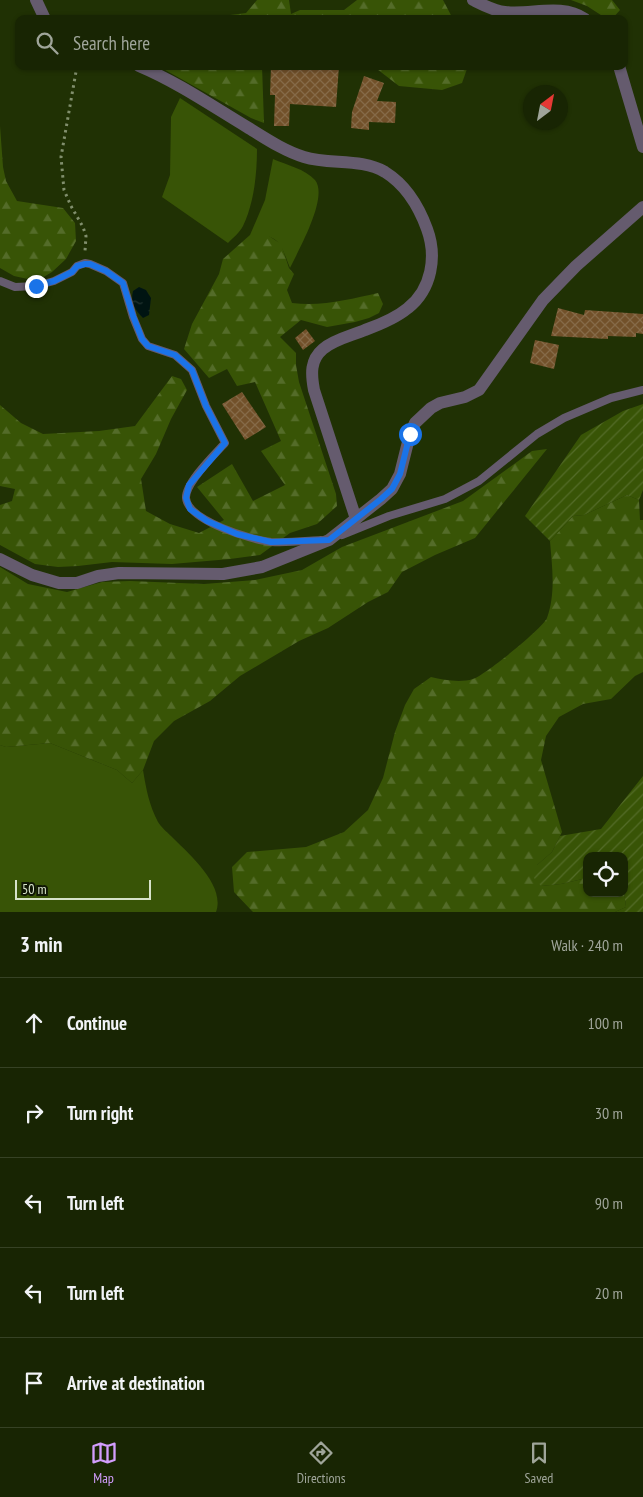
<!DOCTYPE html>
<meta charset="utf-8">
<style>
body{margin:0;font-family:"PT Sans Narrow",sans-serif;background:#212d0d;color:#f1f3f6}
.controls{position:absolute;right:15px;bottom:15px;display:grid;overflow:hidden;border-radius:10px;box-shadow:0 1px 4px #0004}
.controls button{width:45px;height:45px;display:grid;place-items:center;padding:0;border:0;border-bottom:1px solid #364225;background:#182503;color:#f1f3f6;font:25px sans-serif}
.compass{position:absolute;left:523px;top:85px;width:45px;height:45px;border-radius:50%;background:#182503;box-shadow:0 1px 4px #0004;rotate:32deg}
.scale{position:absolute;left:15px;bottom:12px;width:136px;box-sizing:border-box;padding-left:5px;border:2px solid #d6e2c9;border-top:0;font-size:14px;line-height:18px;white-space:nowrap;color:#d6e2c9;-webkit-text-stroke:4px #0f1605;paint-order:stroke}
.stop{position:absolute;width:15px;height:15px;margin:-11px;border:4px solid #1a73e8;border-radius:50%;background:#fff}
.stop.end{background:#1a73e8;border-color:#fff;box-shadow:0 1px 5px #0008}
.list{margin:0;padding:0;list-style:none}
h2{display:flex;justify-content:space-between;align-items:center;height:65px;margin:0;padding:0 20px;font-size:21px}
h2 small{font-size:16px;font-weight:400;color:#9fa59a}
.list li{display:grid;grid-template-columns:32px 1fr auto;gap:15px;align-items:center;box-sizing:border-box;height:90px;padding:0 20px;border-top:1px solid #364225}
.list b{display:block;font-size:19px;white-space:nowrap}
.list em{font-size:16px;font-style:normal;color:#9fa59a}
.icon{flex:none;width:28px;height:28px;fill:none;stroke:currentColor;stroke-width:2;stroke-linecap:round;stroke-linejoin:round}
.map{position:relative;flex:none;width:643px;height:912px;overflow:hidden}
.search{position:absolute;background:#182503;box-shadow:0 1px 4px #0004;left:15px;right:15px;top:15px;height:55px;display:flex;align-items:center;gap:12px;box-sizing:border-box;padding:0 18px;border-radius:10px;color:#9fa59a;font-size:19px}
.sheet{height:515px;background:#182503}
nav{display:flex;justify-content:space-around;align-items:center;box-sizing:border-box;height:70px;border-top:1px solid #364225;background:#182503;font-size:14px;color:#9fa59a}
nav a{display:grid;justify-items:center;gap:2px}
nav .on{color:#d29dfd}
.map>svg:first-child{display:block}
</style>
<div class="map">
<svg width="643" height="912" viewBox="0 0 643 912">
<defs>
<pattern id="forest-firs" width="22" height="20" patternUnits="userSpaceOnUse" patternTransform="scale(1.25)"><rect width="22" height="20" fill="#385406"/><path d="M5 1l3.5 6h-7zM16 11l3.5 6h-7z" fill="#546c29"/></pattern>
<pattern id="garden-furrows" width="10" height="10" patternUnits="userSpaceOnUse" patternTransform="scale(1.25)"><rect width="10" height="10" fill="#385406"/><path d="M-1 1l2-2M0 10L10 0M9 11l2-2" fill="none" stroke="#546c29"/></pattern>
<pattern id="water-ripples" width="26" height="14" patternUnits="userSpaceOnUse" patternTransform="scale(1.25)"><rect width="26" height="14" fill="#001412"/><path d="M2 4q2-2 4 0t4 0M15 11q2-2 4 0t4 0" fill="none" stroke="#243633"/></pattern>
<pattern id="building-cross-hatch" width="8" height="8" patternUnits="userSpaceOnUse" patternTransform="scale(1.25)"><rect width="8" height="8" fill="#72512a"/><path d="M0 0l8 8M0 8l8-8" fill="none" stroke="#856a48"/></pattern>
</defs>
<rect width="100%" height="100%" fill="#203104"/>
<!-- grass -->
<g fill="#385406">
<path d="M 180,98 L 257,149 C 257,174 254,203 243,226 C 240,232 233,238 228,243 L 162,197 L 170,175 L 171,117 Z"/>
<path d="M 273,159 C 287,165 305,169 315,180 C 329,197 298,251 290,268 C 280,243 280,234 250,235 L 265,200 Z"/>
<path d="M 50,743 L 117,770 L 132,783 L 143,770 C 146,788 149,805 158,822 C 161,827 167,832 171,836 C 188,853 226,885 216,912 L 0,912 L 0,745 L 6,747 Z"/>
</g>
<!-- forest -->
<g fill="url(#forest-firs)">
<path d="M 257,0 L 289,0 L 291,14 L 300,10 L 344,10 L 357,0 L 443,0 L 453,19 L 198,19 L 246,13 Z"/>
<path d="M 571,0 L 612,0 L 620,10 L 612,19 L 607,19 L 587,6 Z"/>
<path d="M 158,66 L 262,66 L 264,123 L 251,118 Z"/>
<path d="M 373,66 L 468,66 L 462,83 L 442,90 L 399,86 Z"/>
<path d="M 0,126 L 3,167 L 6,181 L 17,201 L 63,208 L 75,223 L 76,241 L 66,259 L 52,272 L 37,281 L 14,276 L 0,268 Z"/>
<path d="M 266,234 L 281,244 L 289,268 L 294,274 L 287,290 L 292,303 C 322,307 350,299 378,293 L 383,304 L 379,313 L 369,318 L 355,322 L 327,327 L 301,320 L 280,337 L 296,353 L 296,365 L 299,382 L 336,494 L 337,506 L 317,524 L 290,533 L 260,555 L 230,559 L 172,564 L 112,562 L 78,566 L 58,567 L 35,564 L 0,545 L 0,505 L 12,501 L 15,489 L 0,486 L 0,405 L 21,423 L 43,434 L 99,431 L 135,426 L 172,376 L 181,379 L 187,390 L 171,419 L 156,454 L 141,479 L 146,511 L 170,524 L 199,533 L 224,520 L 197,487 L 232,464 L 253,501 L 285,485 L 261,451 L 281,441 L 255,382 L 237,386 L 227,369 L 209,378 L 184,349 L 192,324 L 219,274 L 223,259 L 250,235 Z"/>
<path d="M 547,449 L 475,538 L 435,555 L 402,572 L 388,592 L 368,602 L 328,628 L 299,641 L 240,676 L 210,701 L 174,721 L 154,741 L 143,770 L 132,783 L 117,770 L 50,743 L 6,747 L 0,745 L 0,567 L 28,584 L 67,592 L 102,582 L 130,581 L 204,584 L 255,580 L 302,570 L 342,547 L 463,501 L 532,451 Z"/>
<path d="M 627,495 L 639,500 L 640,520 L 643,520 L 643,672 L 635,676 L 611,699 L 583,704 L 559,717 L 546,736 L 541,760 L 562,832 L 552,852 L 537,865 L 541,886 L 561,884 L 587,878 L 587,893 L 624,893 L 624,891 L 626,907 L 615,912 L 253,912 L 251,910 L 234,892 L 232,867 L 247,852 L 306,847 L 344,832 L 368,810 L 383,778 L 395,732 L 405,705 L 414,689 L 431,677 C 444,680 460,683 473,679 C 484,676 543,628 547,618 C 556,593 552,566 550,541 L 573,516 L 584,515 Z"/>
</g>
<!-- garden -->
<g fill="url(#garden-furrows)">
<path d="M 643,404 L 643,490 L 639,500 L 627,495 L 584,515 L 573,516 L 550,541 L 525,516 L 581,435 L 623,411 Z"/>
<path d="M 643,776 L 643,912 L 615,912 L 626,907 L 624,891 L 624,856 L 587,856 L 587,878 L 561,884 L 541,886 L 534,878 L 537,865 L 552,852 L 560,836 L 601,829 Z"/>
</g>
<!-- water -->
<path fill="url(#water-ripples)" d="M 139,287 L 146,290 L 151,298 L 149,315 L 143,318 C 135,310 130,302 133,291 Z"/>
<!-- building -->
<g fill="url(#building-cross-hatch)">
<path d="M 271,66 L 339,66 L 336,107 L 290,104 L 289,126 L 274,126 L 275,95 L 270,95 Z"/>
<path d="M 364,76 L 384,83 L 377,101 L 396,102 L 395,123 L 369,122 L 369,130 L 351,128 L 352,112 Z"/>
<path d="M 558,308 L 584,315 L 585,310 L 643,314 L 643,334 L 636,333 L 636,337 L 608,336 L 608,339 L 551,336 Z"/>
<path d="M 306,329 L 315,341 L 303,350 L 295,338 Z"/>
<path d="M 535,340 L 559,345 L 554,369 L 530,363 Z"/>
<path d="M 242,392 L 266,427 L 245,440 L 222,404 Z"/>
</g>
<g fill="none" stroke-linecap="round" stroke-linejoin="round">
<!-- path -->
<path stroke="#818f6d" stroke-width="3" stroke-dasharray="2.5 4" stroke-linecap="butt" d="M 77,66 L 61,157 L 64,190 L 71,206 L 83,227 L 86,236 L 85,251"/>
<!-- service -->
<g stroke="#655b6e" stroke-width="8">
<path d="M 0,281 L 15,287 L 36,286 L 54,281 L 72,272 L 77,266 L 85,263 L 90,264 L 106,271 L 123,283 L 133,317 L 142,339 L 148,346 L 175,355 L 192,370 L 206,406 L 225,443 C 215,454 185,483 186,498 C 188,521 252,540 271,542 C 288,543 305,541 321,540"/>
<path d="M 342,535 L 389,516 L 445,499 L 479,481 L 537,434 L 564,418 L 611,398 L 643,390"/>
</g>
<!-- minor -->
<g stroke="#655b6e" stroke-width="12">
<path d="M 36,0 L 45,19"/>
<path d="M 473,0 C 483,5 494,11 505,12 C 532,15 561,3 585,19"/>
<path d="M 139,66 C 177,82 212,106 247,127 C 265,138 284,151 304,157 C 330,165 361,158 385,172 C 406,185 419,207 427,229 C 437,256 432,289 408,308 C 396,318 379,325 365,330 C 351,336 335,339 323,349 C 310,360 311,374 314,390 L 356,519"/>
<path d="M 619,66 L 643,147"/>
<path d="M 0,559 L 32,575 L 59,583 L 77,583 L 98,576 L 119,573 L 223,574 L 262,567 L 329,540 L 381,499 L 392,489 L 400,474 L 410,434 L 415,423 L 431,408 L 440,403 L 465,397 L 479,390 L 543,300 L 576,266 L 643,207"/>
</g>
</g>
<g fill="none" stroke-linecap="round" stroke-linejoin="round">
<!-- route -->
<path stroke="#1a73e8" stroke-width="6" d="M 36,286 L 54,281 L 72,272 L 77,266 L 85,264 L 90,264 L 106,271 L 123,283 L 133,316 L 142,339 L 148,346 L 175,355 L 192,370 L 206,406 L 225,443 L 189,485 L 186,498 L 190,509 L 207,521 L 237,534 L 271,542 L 329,540 L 381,499 L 392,489 L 400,474 L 410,434"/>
</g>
</svg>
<div class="controls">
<button><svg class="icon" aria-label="locate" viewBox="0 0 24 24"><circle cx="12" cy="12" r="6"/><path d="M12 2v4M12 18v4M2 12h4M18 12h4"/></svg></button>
</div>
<svg class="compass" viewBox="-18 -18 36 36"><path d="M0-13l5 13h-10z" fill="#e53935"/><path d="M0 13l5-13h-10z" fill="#9fa59a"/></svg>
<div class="scale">50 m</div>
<div class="stop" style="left:410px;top:434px"></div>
<div class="stop end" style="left:36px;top:286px"></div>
<div class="search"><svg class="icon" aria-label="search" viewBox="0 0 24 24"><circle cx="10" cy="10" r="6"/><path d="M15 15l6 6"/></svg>Search here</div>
</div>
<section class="sheet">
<h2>3 min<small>Walk · 240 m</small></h2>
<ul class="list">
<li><svg class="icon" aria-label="ahead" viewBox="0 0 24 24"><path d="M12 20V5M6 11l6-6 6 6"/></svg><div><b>Continue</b></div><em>100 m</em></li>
<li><svg class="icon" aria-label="right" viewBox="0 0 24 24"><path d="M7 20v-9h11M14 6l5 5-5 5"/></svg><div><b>Turn right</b></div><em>30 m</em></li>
<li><svg class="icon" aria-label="left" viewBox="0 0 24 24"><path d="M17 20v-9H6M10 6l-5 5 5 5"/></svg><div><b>Turn left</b></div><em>90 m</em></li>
<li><svg class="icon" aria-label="left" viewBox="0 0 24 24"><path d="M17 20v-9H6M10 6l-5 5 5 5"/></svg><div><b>Turn left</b></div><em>20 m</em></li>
<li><svg class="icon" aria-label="arrive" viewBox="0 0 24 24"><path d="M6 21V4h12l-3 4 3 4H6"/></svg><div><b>Arrive at destination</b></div></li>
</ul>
</section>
<nav>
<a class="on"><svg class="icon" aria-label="map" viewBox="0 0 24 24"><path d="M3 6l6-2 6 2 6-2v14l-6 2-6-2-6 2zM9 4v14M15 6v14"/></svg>Map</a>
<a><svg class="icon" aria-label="directions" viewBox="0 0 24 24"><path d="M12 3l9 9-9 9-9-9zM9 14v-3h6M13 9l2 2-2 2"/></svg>Directions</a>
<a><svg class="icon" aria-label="saved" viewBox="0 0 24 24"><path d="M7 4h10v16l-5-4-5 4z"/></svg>Saved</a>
</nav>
